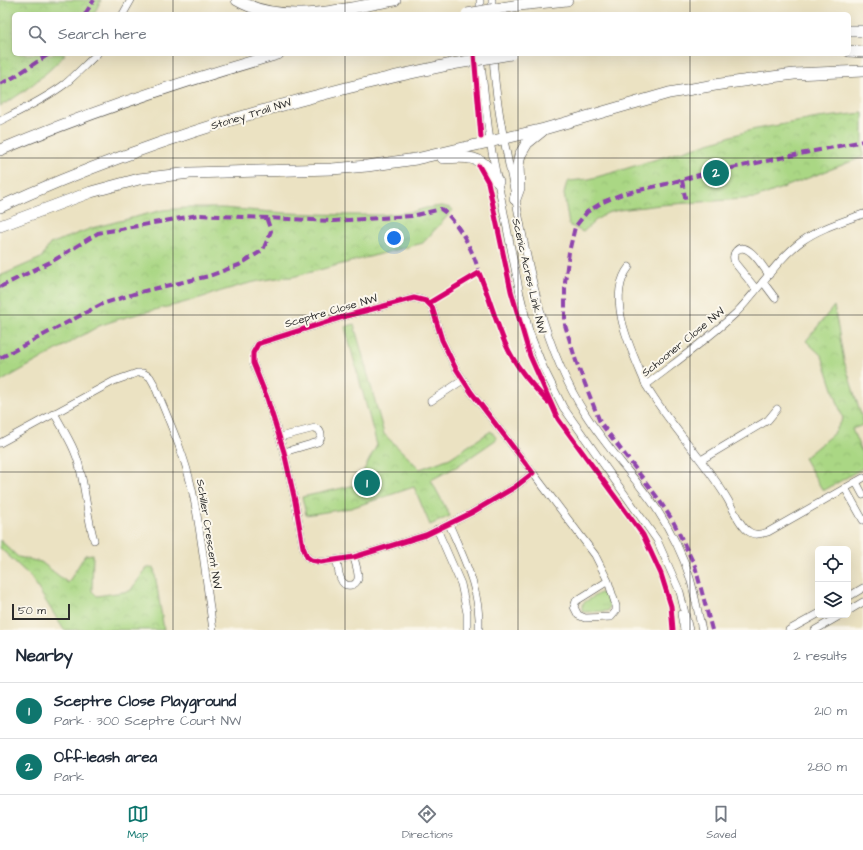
<!DOCTYPE html>
<meta charset="utf-8">
<style>
body{margin:0;font-family:"Architects Daughter",sans-serif;background:#f6f6f7;color:#1f2937}
.controls{position:absolute;right:12px;bottom:12px;display:grid;overflow:hidden;border-radius:6px;box-shadow:0 4px 16px #0002}
.controls button{width:36px;height:36px;display:grid;place-items:center;padding:0;border:0;border-bottom:1px solid #e0e1e3;background:#fff;color:#1f2937;font:20px sans-serif}
.scale{position:absolute;left:12px;bottom:10px;width:58px;box-sizing:border-box;padding-left:4px;border:2px solid #2b2b2b;border-top:0;font-size:11px;line-height:14px;white-space:nowrap;color:#2b2b2b;-webkit-text-stroke:3px #fbf7ec;paint-order:stroke}
.you{position:absolute;left:394px;top:238px;width:14px;height:14px;margin:-10px;border:3px solid #fff;border-radius:50%;background:#1a73e8;box-shadow:0 0 0 6px #1a73e833}
.badge{display:grid;place-items:center;width:26px;height:26px;border-radius:50%;background:#0f766e;color:#fff;font-size:13px;font-weight:700}
.pin{position:absolute;translate:-50% -50%;border:2px solid #fff;box-shadow:0 1px 4px #0006}
.list{margin:0;padding:0;list-style:none}
h2{display:flex;justify-content:space-between;align-items:center;height:52px;margin:0;padding:0 16px;font-size:17px}
h2 small{font-size:13px;font-weight:400;color:#747a83}
.list li{display:grid;grid-template-columns:26px 1fr auto;gap:12px;align-items:center;box-sizing:border-box;height:56px;padding:0 16px;border-top:1px solid #e0e1e3}
.list b{display:block;font-size:15px;white-space:nowrap}
.list p{margin:0;font-size:13px;white-space:nowrap;color:#747a83}
.list em{font-size:13px;font-style:normal;color:#747a83}
.icon{flex:none;width:22px;height:22px;fill:none;stroke:currentColor;stroke-width:2;stroke-linecap:round;stroke-linejoin:round}
.map{position:relative;flex:none;width:863px;height:630px;overflow:hidden}
.search{position:absolute;background:#fff;box-shadow:0 4px 16px #0002;left:12px;right:12px;top:12px;height:44px;display:flex;align-items:center;gap:10px;box-sizing:border-box;padding:0 14px;border-radius:6px;color:#747a83;font-size:15px}
.sheet{height:164px;background:#fff}
nav{display:flex;justify-content:space-around;align-items:center;box-sizing:border-box;height:56px;border-top:1px solid #e0e1e3;background:#fff;font-size:11px;color:#747a83}
nav a{display:grid;justify-items:center;gap:2px}
nav .on{color:#0f766e}
.map>svg:first-child{display:block}
</style>
<div class="map">
<svg width="863" height="630" viewBox="0 0 863 630">
<defs>
<pattern id="grass-tufts" width="24" height="20" patternUnits="userSpaceOnUse"><rect width="24" height="20" fill="#aad784"/><path d="M3 7l-1-3M5 7V3M7 7l1-3M15 17l-1-3M17 17v-4M19 17l1-3" fill="none" stroke="#92b972"/></pattern>
<pattern id="park-crowns" width="20" height="18" patternUnits="userSpaceOnUse"><rect width="20" height="18" fill="#aad784"/><path d="M2 6a3 3 0 1 1 6 0M12 15a3 3 0 1 1 6 0" fill="none" stroke="#92b972"/></pattern>
</defs>
<rect width="100%" height="100%" fill="#fbf7ec"/>
<filter id="ink" filterUnits="userSpaceOnUse"><feTurbulence type="fractalNoise" baseFrequency=".025" numOctaves="2"/><feDisplacementMap in="SourceGraphic" scale="8" xChannelSelector="R" yChannelSelector="G"/><feConvolveMatrix kernelMatrix="1 2 1 2 8 2 1 2 1" color-interpolation-filters="sRGB"/></filter>
<filter id="wash" filterUnits="userSpaceOnUse"><feTurbulence type="fractalNoise" baseFrequency=".012" numOctaves="4" result="noise"/><feDisplacementMap in="SourceGraphic" scale="16" xChannelSelector="R" yChannelSelector="G"/><feGaussianBlur stdDeviation="0.9" result="paint"/><feColorMatrix in="noise" values="0 0 0 0 0 0 0 0 0 0 0 0 0 0 0 0 0 1.4 0 .05"/><feComposite in="paint" operator="in"/></filter>
<g filter="url(#wash)">
<rect width="100%" height="100%" fill="#ebe2c2"/>
<!-- grass -->
<path fill="url(#grass-tufts)" stroke="#6a8158" d="M 600,593 L 603,593 L 608,597 L 610,606 L 607,611 L 585,612 L 582,611 L 582,605 L 583,603 Z"/>
<!-- park -->
<g fill="url(#park-crowns)" stroke="#6a8158">
<path d="M 0,0 L 101,0 L 94,14 L 14,14 L 14,54 L 65,54 C 52,70 19,97 0,106 Z"/>
<path d="M 863,113 L 863,157 L 756,198 L 660,205 L 619,210 L 607,213 L 596,220 L 583,232 L 569,225 L 564,194 L 566,185 L 569,181 L 589,179 L 615,172 L 751,130 L 818,118 Z"/>
<path d="M 442,206 L 451,208 L 453,210 L 423,243 L 292,277 C 253,278 216,294 179,304 C 152,311 125,316 99,326 L 0,382 L 0,276 L 41,258 L 50,244 L 92,228 L 163,210 L 184,208 L 222,208 L 286,213 L 348,215 L 382,215 L 412,212 L 426,208 Z"/>
<path d="M 834,306 L 844,361 L 863,421 L 863,425 L 852,429 L 863,455 L 863,468 L 823,491 L 804,458 L 834,433 L 843,419 L 822,356 L 806,341 Z"/>
<path d="M 354,324 L 384,434 L 420,469 L 450,458 L 491,431 L 497,439 L 456,467 L 431,480 L 450,516 L 430,525 L 414,487 L 351,508 L 306,515 L 302,497 L 356,485 L 377,445 L 345,327 Z"/>
<path d="M 0,540 L 18,557 L 41,562 L 68,583 L 85,555 L 93,554 L 92,591 L 97,596 L 130,591 L 147,568 L 154,568 L 164,630 L 64,630 L 30,576 L 0,548 Z"/>
</g>
</g>
<g filter="url(#ink)">
<g fill="none" stroke-linecap="round" stroke-linejoin="round">
<defs>
<g id="minor">
<path d="M 123,14 L 131,0"/>
<path d="M 480,14 L 480,0"/>
<path d="M 492,14 L 492,0"/>
<path d="M 493,54 C 495,100 505,145 514,190 C 528,267 543,348 586,415 C 607,448 634,476 656,508 C 669,528 683,555 690,578 C 695,595 698,613 702,630"/>
<path d="M 480,56 L 490,142 L 520,294 L 529,331 L 543,367 L 563,407 L 657,540 L 680,592 L 689,630"/>
<path d="M 0,121 C 22,110 45,99 65,84 C 76,75 86,64 97,54"/>
<path d="M 863,214 C 842,222 820,228 802,241 C 776,260 759,290 736,313 C 708,339 676,362 646,385 C 670,426 704,459 728,500 C 733,509 740,526 748,531 C 754,536 761,534 768,532 L 863,478"/>
<path d="M 629,267 C 604,299 633,353 646,385"/>
<path d="M 763,282 L 775,298"/>
<path d="M 756,289 L 735,263 C 733,259 733,254 736,251 C 747,239 763,267 769,275"/>
<path d="M 414,298 L 426,301 L 432,307 L 442,340 L 455,367 L 471,392 L 533,473 L 515,487 L 471,513 L 426,535 L 354,557 L 321,562 L 311,560 L 307,557 L 303,547 L 295,501 L 284,452 L 267,398 L 253,363 L 253,353 L 258,344 L 263,342 L 346,316 Z"/>
<path d="M 431,401 L 463,380"/>
<path d="M 54,413 C 64,431 76,449 80,469 C 86,493 87,516 94,540"/>
<path d="M 280,437 L 315,428 C 322,430 323,437 318,442 L 284,452"/>
<path d="M 0,443 L 114,381 L 137,373 L 143,373 L 150,377 L 154,384 C 167,417 183,450 191,485 C 202,531 206,583 213,630"/>
<path d="M 701,460 L 768,420 L 777,409"/>
<path d="M 533,473 L 595,555 L 608,581 L 616,606 L 616,611 L 611,617 L 585,618 L 578,615 L 574,607 L 576,601 L 608,581"/>
<path d="M 856,482 L 863,495"/>
<path d="M 845,488 L 863,520"/>
<path d="M 449,524 C 464,559 481,591 479,630"/>
<path d="M 437,529 L 461,584 L 467,613 L 467,630"/>
<path d="M 337,560 C 338,568 339,588 351,585 C 354,585 357,582 358,579 C 359,573 355,563 354,557"/>
<path d="M 848,597 L 863,588"/>
<path d="M 848,611 L 863,602"/>
<path d="M 681,614 L 684,630"/>
<path d="M 789,630 L 818,614"/>
<path d="M 815,630 L 841,615"/>
</g>
<g id="highway">
<path d="M 237,0 C 283,27 346,8 395,0"/>
<path d="M 519,5 L 567,0"/>
<path d="M 849,31 L 863,31"/>
<path d="M 849,51 L 863,52"/>
<path d="M 0,150 C 90,112 183,81 278,54"/>
<path d="M 443,158 C 457,157 476,155 486,166 C 491,171 493,177 498,182"/>
<path d="M 515,199 L 519,188 L 518,165 L 520,155 L 527,143 L 542,131"/>
<path d="M 0,207 C 144,141 297,96 452,64"/>
<path d="M 0,226 L 91,192 L 139,179 L 190,173 L 332,169 L 367,166 L 416,159 L 544,129 L 669,93 L 721,84 L 794,74 L 863,71"/>
</g>
</defs>
<!-- minor casing -->
<use href="#minor" stroke="#484642" stroke-width="8"/>
<!-- highway casing -->
<use href="#highway" stroke="#484642" stroke-width="12"/>
<!-- minor -->
<use href="#minor" stroke="#fff" stroke-width="7"/>
<!-- highway -->
<use href="#highway" stroke="#fff" stroke-width="11"/>
<defs>
<g id="highway-bridge">
<path d="M 467,14 L 519,5"/>
<path d="M 452,64 L 511,54"/>
</g>
</defs>
<!-- highway-bridge casing -->
<use href="#highway-bridge" stroke="#484642" stroke-width="12" stroke-linecap="butt"/>
<!-- highway-bridge -->
<use href="#highway-bridge" stroke="#fff" stroke-width="11"/>
<!-- quiet -->
<g stroke="#8e44ad" stroke-width="4" stroke-dasharray="8 4" stroke-linecap="butt">
<path d="M 85,14 L 94,0"/>
<path d="M 0,84 L 14,77 L 49,54"/>
<path d="M 682,180 L 686,203"/>
<path d="M 0,287 L 56,259 L 98,233 L 198,215 L 334,221 L 412,216 L 441,209 C 458,221 475,254 479,273"/>
<path d="M 0,358 L 102,304 L 140,292 L 209,276 L 239,265 L 263,250 L 271,231 L 266,217"/>
<path d="M 712,630 L 695,566 L 673,521 L 657,497 L 600,422 L 576,361 L 565,325 L 565,282 L 569,252 L 575,227 L 587,212 L 603,202 L 622,194 L 666,184 L 703,174 L 863,141"/>
</g>
<defs>
<g id="cycleway">
<path d="M 474,54 L 481,137"/>
<path d="M 479,166 L 488,182 L 511,291 L 530,356 L 558,419 L 643,535 L 661,574 L 671,606 L 673,630"/>
<path d="M 414,298 L 426,301 L 432,307 L 442,340 L 455,367 L 471,392 L 533,473 L 515,487 L 471,513 L 426,535 L 354,557 L 321,562 L 311,560 L 307,557 L 303,547 L 295,501 L 284,452 L 267,398 L 253,363 L 253,353 L 258,344 L 263,342 L 346,316 Z"/>
<path d="M 429,303 L 479,273 C 489,296 495,320 505,343 C 515,366 531,384 548,402"/>
</g>
</defs>
<!-- cycleway casing -->
<use href="#cycleway" stroke="#fbf7ec" stroke-width="8"/>
<!-- cycleway -->
<use href="#cycleway" stroke="#d6006c" stroke-width="5"/>
</g>
</g>
<!-- grid -->
<path fill="none" stroke="#2b2b2b" stroke-width="1" stroke-opacity="0.55" d="M 173,0 L 173,14M 345,0 L 345,14M 518,0 L 518,14M 690,0 L 690,14M 173,54 L 173,630M 345,54 L 345,630M 518,54 L 518,630M 690,54 L 690,630M 0,158 L 863,158M 0,315 L 863,315M 0,472 L 863,472"/>
<g text-anchor="middle" dominant-baseline="central" stroke-width="4" stroke-linejoin="round" paint-order="stroke">
<!-- street labels -->
<g font-size="11" fill="#2b2b2b" stroke="#fbf7ec">
<text transform="translate(251 114) rotate(-17)">Stoney Trail NW</text>
<text transform="translate(529 276) rotate(77)">Scenic Acres Link NW</text>
<text transform="translate(331 311) rotate(-16)">Sceptre Close NW</text>
<text transform="translate(683 342) rotate(-39)">Schooner Close NW</text>
<text transform="translate(209 534) rotate(81)">Schiller Crescent NW</text>
</g>
</g>
</svg>
<div class="controls">
<button><svg class="icon" aria-label="locate" viewBox="0 0 24 24"><circle cx="12" cy="12" r="6"/><path d="M12 2v4M12 18v4M2 12h4M18 12h4"/></svg></button>
<button><svg class="icon" aria-label="layers" viewBox="0 0 24 24"><path d="M12 4l9 5-9 5-9-5zM3 14l9 5 9-5"/></svg></button>
</div>
<div class="scale">50 m</div>
<div class="you"></div>
<div class="pin badge" style="left:367px;top:483px">1</div>
<div class="pin badge" style="left:716px;top:173px">2</div>
<div class="search"><svg class="icon" aria-label="search" viewBox="0 0 24 24"><circle cx="10" cy="10" r="6"/><path d="M15 15l6 6"/></svg>Search here</div>
</div>
<section class="sheet">
<h2>Nearby<small>2 results</small></h2>
<ul class="list">
<li><span class="badge">1</span><div><b>Sceptre Close Playground</b><p>Park · 300 Sceptre Court NW</p></div><em>210 m</em></li>
<li><span class="badge">2</span><div><b>Off-leash area</b><p>Park</p></div><em>280 m</em></li>
</ul>
</section>
<nav>
<a class="on"><svg class="icon" aria-label="map" viewBox="0 0 24 24"><path d="M3 6l6-2 6 2 6-2v14l-6 2-6-2-6 2zM9 4v14M15 6v14"/></svg>Map</a>
<a><svg class="icon" aria-label="directions" viewBox="0 0 24 24"><path d="M12 3l9 9-9 9-9-9zM9 14v-3h6M13 9l2 2-2 2"/></svg>Directions</a>
<a><svg class="icon" aria-label="saved" viewBox="0 0 24 24"><path d="M7 4h10v16l-5-4-5 4z"/></svg>Saved</a>
</nav>
